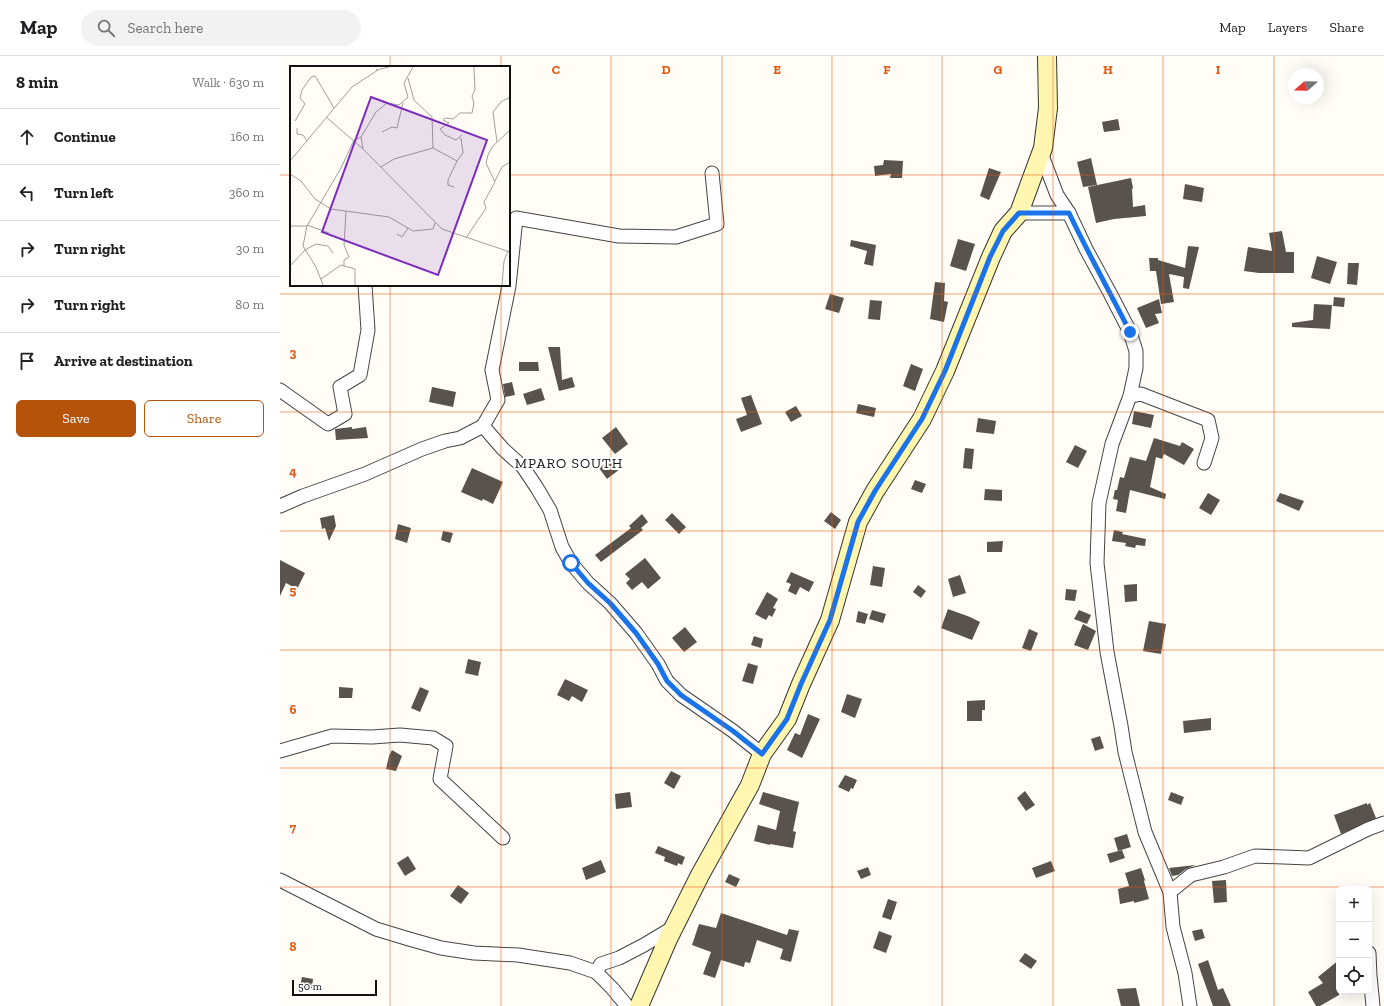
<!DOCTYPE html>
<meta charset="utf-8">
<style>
body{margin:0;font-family:"Zilla Slab",serif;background:#f2f2f2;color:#202124}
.controls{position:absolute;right:12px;bottom:12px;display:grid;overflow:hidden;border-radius:6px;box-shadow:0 4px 16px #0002}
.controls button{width:36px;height:36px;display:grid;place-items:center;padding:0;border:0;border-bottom:1px solid #e0e0e0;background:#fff;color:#202124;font:20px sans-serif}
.compass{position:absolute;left:1008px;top:12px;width:36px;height:36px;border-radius:50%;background:#fff;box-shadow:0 4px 16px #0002;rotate:250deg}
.scale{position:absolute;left:12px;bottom:10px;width:85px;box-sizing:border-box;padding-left:4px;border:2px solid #111;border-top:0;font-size:11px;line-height:14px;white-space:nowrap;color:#111;-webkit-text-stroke:3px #fff;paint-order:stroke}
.stop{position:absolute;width:12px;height:12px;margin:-9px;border:3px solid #1a73e8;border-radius:50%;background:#fff}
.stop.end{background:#1a73e8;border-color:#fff;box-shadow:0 1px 4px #0008}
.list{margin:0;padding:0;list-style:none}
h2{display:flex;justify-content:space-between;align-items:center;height:52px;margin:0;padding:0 16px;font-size:17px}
h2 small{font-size:13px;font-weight:400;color:#757577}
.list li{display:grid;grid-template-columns:26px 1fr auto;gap:12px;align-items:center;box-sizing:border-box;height:56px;padding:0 16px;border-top:1px solid #e0e0e0}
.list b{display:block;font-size:15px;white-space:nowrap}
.list em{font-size:13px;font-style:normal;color:#757577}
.actions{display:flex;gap:8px;padding:12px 16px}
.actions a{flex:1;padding:9px 0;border:1px solid #b45309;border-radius:6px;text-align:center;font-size:14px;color:#b45309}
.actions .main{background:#b45309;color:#fff}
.icon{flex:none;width:22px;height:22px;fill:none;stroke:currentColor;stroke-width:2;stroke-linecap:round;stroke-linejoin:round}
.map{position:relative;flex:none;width:1104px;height:950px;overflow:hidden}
header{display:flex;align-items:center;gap:24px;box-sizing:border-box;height:56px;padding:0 20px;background:#fff;border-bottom:1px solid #e0e0e0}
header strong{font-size:19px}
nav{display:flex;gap:22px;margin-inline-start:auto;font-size:14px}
.search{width:280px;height:36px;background:#f2f2f2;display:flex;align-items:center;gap:10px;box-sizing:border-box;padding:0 14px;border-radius:22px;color:#757577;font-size:15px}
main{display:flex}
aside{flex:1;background:#fff}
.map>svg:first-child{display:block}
</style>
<header>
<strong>Map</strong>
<div class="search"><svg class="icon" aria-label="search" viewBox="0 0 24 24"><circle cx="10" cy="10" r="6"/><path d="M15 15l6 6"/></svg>Search here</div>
<nav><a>Map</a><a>Layers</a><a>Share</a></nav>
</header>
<main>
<aside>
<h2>8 min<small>Walk · 630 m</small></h2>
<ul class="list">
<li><svg class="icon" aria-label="ahead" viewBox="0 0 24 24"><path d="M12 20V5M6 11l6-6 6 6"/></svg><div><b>Continue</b></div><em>160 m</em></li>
<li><svg class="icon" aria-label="left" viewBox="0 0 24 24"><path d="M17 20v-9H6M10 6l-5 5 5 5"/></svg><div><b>Turn left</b></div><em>360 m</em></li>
<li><svg class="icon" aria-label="right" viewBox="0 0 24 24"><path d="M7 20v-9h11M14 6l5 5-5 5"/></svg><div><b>Turn right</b></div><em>30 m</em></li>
<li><svg class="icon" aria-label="right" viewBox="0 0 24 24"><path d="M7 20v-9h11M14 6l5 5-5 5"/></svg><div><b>Turn right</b></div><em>80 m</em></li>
<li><svg class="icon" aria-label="arrive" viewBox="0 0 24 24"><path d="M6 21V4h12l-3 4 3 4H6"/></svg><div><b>Arrive at destination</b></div></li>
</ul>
<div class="actions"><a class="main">Save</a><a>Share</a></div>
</aside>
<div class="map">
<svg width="1104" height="950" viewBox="0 0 1104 950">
<rect width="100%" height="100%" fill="#fffdf5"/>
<!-- building -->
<g fill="#5a524d">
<path d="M 838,63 L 840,74 L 824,76 L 822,66 Z"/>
<path d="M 811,102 L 817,129 L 803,131 L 797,106 Z"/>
<path d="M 604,104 L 623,105 L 622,122 L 610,122 L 611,118 L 595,120 L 594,110 L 603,109 Z"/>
<path d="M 709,112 L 721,116 L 709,144 L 700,140 Z"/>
<path d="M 851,122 L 853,132 L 852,133 L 853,151 L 865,149 L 866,160 L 834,163 L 816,167 L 808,131 Z"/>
<path d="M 905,128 L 924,132 L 922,146 L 903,143 Z"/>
<path d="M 1002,175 L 1006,196 L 1014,196 L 1014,217 L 979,217 L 964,215 L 968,191 L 992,195 L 989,177 Z"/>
<path d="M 678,183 L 695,188 L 686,215 L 670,210 Z"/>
<path d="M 571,184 L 596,189 L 593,210 L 584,208 L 587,195 L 570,190 Z"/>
<path d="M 908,190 L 919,191 L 909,233 L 903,232 L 904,221 L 889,218 L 894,246 L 881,248 L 876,215 L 870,215 L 869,202 L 878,202 L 878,204 L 905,212 Z"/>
<path d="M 1037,200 L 1057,206 L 1050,228 L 1031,222 Z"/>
<path d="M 1068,207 L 1079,207 L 1077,229 L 1067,228 Z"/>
<path d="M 655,226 L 665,227 L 664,245 L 668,246 L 664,266 L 650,263 Z"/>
<path d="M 550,238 L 564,242 L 559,257 L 545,253 Z"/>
<path d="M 1054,241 L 1065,242 L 1064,251 L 1053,250 Z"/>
<path d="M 879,243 L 882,257 L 875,258 L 879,267 L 866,272 L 857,252 Z"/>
<path d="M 590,244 L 602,245 L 600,264 L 588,263 Z"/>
<path d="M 1034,248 L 1052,249 L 1050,273 L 1012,271 L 1012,267 L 1033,264 Z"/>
<path d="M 268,291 L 280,291 L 282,324 L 292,321 L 295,331 L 279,335 Z"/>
<path d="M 239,306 L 258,306 L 259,315 L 239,315 Z"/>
<path d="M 631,308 L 643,313 L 635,335 L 623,330 Z"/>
<path d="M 232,326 L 235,339 L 225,341 L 223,328 Z"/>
<path d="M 152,331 L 176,336 L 173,351 L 149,346 Z"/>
<path d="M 261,332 L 265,344 L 247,349 L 243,338 Z"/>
<path d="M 471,339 L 482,368 L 461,376 L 456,363 L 467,359 L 461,342 Z"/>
<path d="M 578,348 L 596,352 L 594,361 L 576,357 Z"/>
<path d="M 516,350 L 522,360 L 511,366 L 505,356 Z"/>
<path d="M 854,355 L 874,359 L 871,372 L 852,368 Z"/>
<path d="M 698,362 L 716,365 L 714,378 L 696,376 Z"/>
<path d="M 72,371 L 72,373 L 86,371 L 88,382 L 56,384 L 55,373 Z"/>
<path d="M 336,371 L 348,388 L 335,398 L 322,382 Z"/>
<path d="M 874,382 L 900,390 L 902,386 L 914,393 L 904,409 L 884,398 L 882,403 L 876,401 L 870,431 L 886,438 L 885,443 L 850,434 L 846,457 L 836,455 L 838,444 L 833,443 L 835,434 L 837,434 L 840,421 L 844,422 L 850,401 L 866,405 Z"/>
<path d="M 795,389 L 807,395 L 798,412 L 786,406 Z"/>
<path d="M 685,392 L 694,393 L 692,413 L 683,412 Z"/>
<path d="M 332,403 L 340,413 L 327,423 L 319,412 Z"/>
<path d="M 192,412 L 223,426 L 213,448 L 203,443 L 202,445 L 181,436 Z"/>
<path d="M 635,424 L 646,428 L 642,437 L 631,433 Z"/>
<path d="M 705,433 L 722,434 L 722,445 L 704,444 Z"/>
<path d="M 928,437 L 940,444 L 931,459 L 919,452 Z"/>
<path d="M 1000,437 L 1024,445 L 1019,455 L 996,445 Z"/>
<path d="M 551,456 L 561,464 L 555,473 L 544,465 Z"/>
<path d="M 392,457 L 406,471 L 399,478 L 385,464 Z"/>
<path d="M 362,458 L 368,466 L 361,472 L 363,474 L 321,506 L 315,499 L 351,472 L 349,470 Z"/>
<path d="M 54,459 L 56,470 L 49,485 L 45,472 L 42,473 L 40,462 Z"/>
<path d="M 118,468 L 131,472 L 127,487 L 115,483 Z"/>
<path d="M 834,474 L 843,476 L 842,478 L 866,483 L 865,490 L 856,489 L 855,492 L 845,490 L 846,487 L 832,485 Z"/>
<path d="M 163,475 L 173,477 L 170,487 L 161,484 Z"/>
<path d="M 723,485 L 722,496 L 707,496 L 707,486 Z"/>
<path d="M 365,502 L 381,522 L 368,533 L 362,526 L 352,534 L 346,527 L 350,523 L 345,518 Z"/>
<path d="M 0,504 L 25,517 L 17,533 L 6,527 L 0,540 Z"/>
<path d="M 593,510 L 605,512 L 602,531 L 590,529 Z"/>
<path d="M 511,516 L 534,526 L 529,536 L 520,531 L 516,539 L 508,535 L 511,528 L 506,526 Z"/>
<path d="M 680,519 L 686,537 L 673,541 L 668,523 Z"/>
<path d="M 857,528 L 857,545 L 845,546 L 844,529 Z"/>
<path d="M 638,529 L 646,535 L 641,542 L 633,536 Z"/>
<path d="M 786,533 L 797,534 L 795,545 L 785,544 Z"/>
<path d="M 487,536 L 498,543 L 493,552 L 496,553 L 492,561 L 489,559 L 486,564 L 475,558 Z"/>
<path d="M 668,553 L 690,561 L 700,566 L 692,584 L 661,572 Z"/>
<path d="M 592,554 L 606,558 L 603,567 L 589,563 Z"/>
<path d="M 799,554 L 811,559 L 807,568 L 794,563 Z"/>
<path d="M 578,555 L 588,558 L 585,568 L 576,566 Z"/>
<path d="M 869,565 L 886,568 L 881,598 L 863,595 Z"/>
<path d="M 803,568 L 816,575 L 808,594 L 794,589 Z"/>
<path d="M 405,571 L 417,586 L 404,596 L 392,582 Z"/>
<path d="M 749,573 L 758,577 L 751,595 L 742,592 Z"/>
<path d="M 474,580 L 483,583 L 481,592 L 471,589 Z"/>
<path d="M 188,603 L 201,606 L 198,620 L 185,617 Z"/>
<path d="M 468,607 L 478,610 L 473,628 L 462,625 Z"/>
<path d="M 285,623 L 308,634 L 302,646 L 292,640 L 289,645 L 277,639 Z"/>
<path d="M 59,631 L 73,632 L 72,642 L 59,642 Z"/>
<path d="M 140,631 L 149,635 L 140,656 L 131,652 Z"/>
<path d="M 567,638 L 582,643 L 575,662 L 561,656 Z"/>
<path d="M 705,644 L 705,654 L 702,654 L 702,665 L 687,665 L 687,645 Z"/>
<path d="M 528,658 L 540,663 L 522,702 L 507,694 L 515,677 L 520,679 Z"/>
<path d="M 931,662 L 931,674 L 904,677 L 903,665 Z"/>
<path d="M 820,680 L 824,692 L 815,695 L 811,683 Z"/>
<path d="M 112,694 L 122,700 L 116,715 L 106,713 L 109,700 Z"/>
<path d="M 391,715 L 401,720 L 394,733 L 384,727 Z"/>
<path d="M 565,719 L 577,724 L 573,733 L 571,732 L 569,736 L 558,731 Z"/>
<path d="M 745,735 L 755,749 L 746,755 L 737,742 Z"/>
<path d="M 350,736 L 352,751 L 336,753 L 335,738 Z"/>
<path d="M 483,736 L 519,746 L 513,775 L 516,776 L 513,792 L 490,788 L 490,789 L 474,785 L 478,769 L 496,774 L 500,755 L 479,748 Z"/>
<path d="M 891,736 L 904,741 L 901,749 L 888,744 Z"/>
<path d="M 1087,747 L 1087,749 L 1090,747 L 1096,762 L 1061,778 L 1054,759 Z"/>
<path d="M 847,778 L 851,791 L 838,795 L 834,782 Z"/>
<path d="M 378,790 L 405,801 L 402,809 L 398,807 L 397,810 L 384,805 L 385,801 L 375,797 Z"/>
<path d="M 842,794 L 845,802 L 830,807 L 827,798 Z"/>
<path d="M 128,800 L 136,813 L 125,820 L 117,807 Z"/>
<path d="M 321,804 L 326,816 L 306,824 L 302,812 Z"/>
<path d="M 771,805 L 775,815 L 756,822 L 752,812 Z"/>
<path d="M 916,809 L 906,813 L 898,819 L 892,820 L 889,812 Z"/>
<path d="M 588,811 L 591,819 L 581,823 L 577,815 Z"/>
<path d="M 861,812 L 865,824 L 864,825 L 869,843 L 854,847 L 854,845 L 840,848 L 838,833 L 849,830 L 845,817 Z"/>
<path d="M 449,818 L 460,823 L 456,831 L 445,826 Z"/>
<path d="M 946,824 L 947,846 L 934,847 L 932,825 Z"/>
<path d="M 178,829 L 189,837 L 181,848 L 170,840 Z"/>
<path d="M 608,843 L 617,846 L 611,864 L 602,861 Z"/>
<path d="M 441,857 L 507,879 L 509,873 L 519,875 L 511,906 L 500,903 L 503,893 L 477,884 L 470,907 L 465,906 L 464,911 L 441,904 L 435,922 L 423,918 L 431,896 L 412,889 L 419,868 L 436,872 Z"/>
<path d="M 922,873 L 925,882 L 915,885 L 912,875 Z"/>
<path d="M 599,875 L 612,880 L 606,897 L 593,892 Z"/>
<path d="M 745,897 L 757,905 L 751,913 L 739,905 Z"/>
<path d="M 928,904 L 938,934 L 943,932 L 951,950 L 933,950 L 918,908 Z"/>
<path d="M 1059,904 L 1059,939 L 1040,950 L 1036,950 L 1028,936 L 1043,927 L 1038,921 Z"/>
<path d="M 22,921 L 33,923 L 32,932 L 20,930 Z"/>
<path d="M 856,932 L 860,950 L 841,950 L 837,933 Z"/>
</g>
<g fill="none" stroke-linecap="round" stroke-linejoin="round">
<defs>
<g id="street">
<path d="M 761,97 L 777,139 L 789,157"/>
<path d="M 739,157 L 789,157 L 806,193 L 831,239 L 850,276 L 856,295 L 856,312 L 850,340 L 832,388 L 819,447 L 817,507 L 827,596 L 841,670 L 845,696 L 865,776 L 890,836 L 893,871 L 905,917 L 910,950"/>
<path d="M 0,334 L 48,368 L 65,358 L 60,331 L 80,319 L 88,274 L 85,229"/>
<path d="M 850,340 L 861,338 L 928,364 L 932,382 L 924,407"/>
<path d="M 203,370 L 218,344 L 212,314 L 229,230 L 236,162 L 339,180 L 396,181 L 437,168 L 432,117"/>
<path d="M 0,450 L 23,440 L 85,418 L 142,393 L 165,385 L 180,382 L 203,370 L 223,393 L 243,411 L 257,432 L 270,454 L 282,491 L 291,507 L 308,527 L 330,547 L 356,577 L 378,608 L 387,625 L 401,639 L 453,675 L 482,698"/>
<path d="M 0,695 L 52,680 L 92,681 L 120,679 L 153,682 L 166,690 L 160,723 L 223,782"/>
<path d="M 0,824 L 96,873 L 129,883 L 161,892 L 194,897 L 238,899 L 290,907 L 316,916 L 321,908 L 339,902 L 364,889 L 394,871"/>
<path d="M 890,836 L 911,819 L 944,811 L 975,800 L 1029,802 L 1088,773 L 1104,767"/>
<path d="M 1089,897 L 1090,920 L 1093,950"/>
<path d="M 316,916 L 332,932 L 347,950"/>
</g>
<path id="secondary" d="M 359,950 L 388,883 L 420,819 L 470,729 L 482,698 L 507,663 L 521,628 L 550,564 L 578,466 L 595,435 L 642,363 L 665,315 L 711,201 L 723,175 L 739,157 L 763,92 L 768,52 L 767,0"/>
</defs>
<!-- street casing -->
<use href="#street" stroke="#444" stroke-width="15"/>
<!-- secondary casing -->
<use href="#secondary" stroke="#333" stroke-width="20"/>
<!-- street -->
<use href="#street" stroke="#fff" stroke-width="13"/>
<!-- secondary -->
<use href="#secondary" stroke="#fff6b0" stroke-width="18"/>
</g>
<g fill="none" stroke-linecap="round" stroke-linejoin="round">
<!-- route -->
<path stroke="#1a73e8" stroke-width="5" d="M 291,507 L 308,527 L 330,547 L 356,577 L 378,608 L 387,625 L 401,639 L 453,675 L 482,698 L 507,663 L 521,628 L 550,564 L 578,466 L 595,435 L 642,363 L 665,315 L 710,201 L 723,175 L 739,157 L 789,157 C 808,197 830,236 850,276"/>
</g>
<!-- grid -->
<path fill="none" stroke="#e8590c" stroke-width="1" stroke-opacity="0.55" d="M 110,0 L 110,11M 221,0 L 221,11M 331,0 L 331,950M 442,0 L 442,950M 552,0 L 552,950M 662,0 L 662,950M 773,0 L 773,950M 883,0 L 883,950M 994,0 L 994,950M 0,119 L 11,119M 229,119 L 1104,119M 110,229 L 110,950M 221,229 L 221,950M 0,238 L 1104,238M 0,356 L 1104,356M 0,475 L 1104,475M 0,594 L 1104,594M 0,712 L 1104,712M 0,831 L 1104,831"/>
<g text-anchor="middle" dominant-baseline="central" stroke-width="4" stroke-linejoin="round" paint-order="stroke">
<!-- quarter labels -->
<g font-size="14" letter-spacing="1" fill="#111" stroke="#fff">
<text x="289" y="407">MPARO SOUTH</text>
</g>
</g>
<!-- overview -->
<g transform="translate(10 10)">
<rect width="220" height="220" fill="#fffdf5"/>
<path fill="none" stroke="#a09f9a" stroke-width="1" d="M 86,4 L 99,1M 36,51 L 72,82 L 152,163 L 220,186M 5,55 L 15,38 L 10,32 L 12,24 L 21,11 L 25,10 L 27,13 L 44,42M 7,62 L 7,68 L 13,69 L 17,75M 92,66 L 102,61 L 107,62 L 113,37M 172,69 L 166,74 L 155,69 L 150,63 L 159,57 L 153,54 L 155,52 L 163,53 L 170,47 L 182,47 L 184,37 L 182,30 L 185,24 L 184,1M 207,76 L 203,46 L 211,36 L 220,31M 143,82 L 167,95 L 158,114 L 158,119 L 164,121M 73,83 L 71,71 L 86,46 L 97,37 L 109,39 L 118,31 L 114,17 L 123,1M 0,95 L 62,21 L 88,4M 167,95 L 173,87 L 171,72M 91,101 L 104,93 L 143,82 L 142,51 L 124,34 L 118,12M 0,108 L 11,115 L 25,133 L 41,143 L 99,151 L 123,165 L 143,163 L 145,157M 205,115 L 212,101 L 220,96M 17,159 L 39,167M 0,160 L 17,160 L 51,102 L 64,74 L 71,71M 17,160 L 13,180 L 26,201 L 33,219M 107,168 L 112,171 L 118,162M 176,172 L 196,142 L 194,136 L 205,116 L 196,97 L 198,89 L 202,81 L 220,64M 0,200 L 15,184 L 26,178 L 38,180 L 43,187M 54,200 L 54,194 L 59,191 L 54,179 L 56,145M 31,213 L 51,199 L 65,203 L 65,219M 212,219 L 214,195 L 218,185"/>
<path fill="#7b2cbf" fill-opacity="0.15" stroke="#7b2cbf" stroke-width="2" d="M 81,31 L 197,74 L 148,209 L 32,166 Z"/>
<rect width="220" height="220" fill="none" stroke="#111" stroke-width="2"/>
</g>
<g font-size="13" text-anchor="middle" font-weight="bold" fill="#e8590c" stroke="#fff" stroke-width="4" stroke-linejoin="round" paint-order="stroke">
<text x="276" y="18">C</text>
<text x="386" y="18">D</text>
<text x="497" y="18">E</text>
<text x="607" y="18">F</text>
<text x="718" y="18">G</text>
<text x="828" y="18">H</text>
<text x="938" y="18">I</text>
<text x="13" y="301">3</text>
<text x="13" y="420">4</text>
<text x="13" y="539">5</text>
<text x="13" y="658">6</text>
<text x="13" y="776">7</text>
<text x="13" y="895">8</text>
</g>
</svg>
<div class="controls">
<button>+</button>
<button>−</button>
<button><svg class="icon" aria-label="locate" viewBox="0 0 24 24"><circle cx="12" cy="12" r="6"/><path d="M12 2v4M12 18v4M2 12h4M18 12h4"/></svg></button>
</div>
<svg class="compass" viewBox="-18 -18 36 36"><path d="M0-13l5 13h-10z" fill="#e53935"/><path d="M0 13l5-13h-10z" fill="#757577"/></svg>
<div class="scale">50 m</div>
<div class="stop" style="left:291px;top:507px"></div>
<div class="stop end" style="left:850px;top:276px"></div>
</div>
</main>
